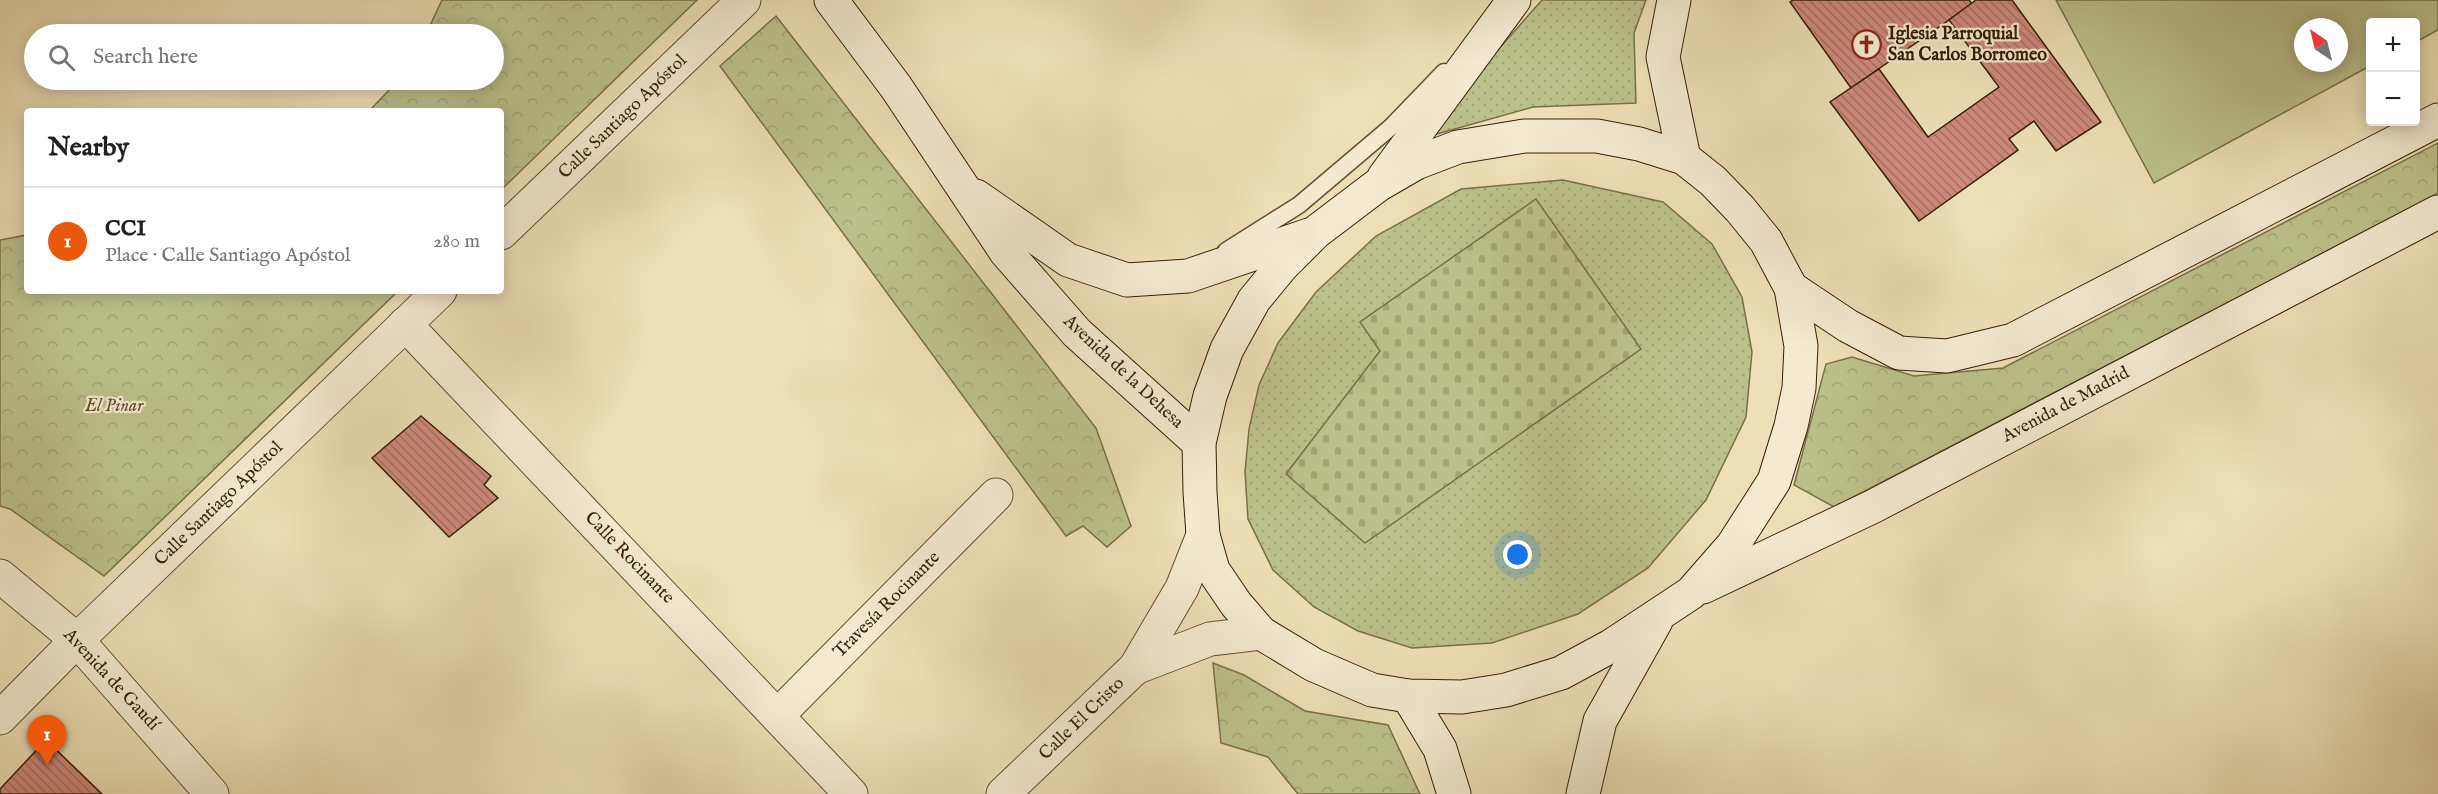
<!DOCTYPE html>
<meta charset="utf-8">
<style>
body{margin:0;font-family:"IM FELL English",serif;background:#f6f6f6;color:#202124}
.controls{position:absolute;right:18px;top:18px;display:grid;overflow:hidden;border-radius:6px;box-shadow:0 3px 15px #0003}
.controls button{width:54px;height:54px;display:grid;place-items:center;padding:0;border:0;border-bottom:2px solid #e0e0e0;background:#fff;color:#202124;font:30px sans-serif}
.compass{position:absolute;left:2294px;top:18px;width:54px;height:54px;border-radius:50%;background:#fff;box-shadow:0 3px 15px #0003;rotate:325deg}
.you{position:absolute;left:1518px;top:555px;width:21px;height:21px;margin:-15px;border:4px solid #fff;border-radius:50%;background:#1a73e8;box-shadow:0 0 0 9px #1a73e833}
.badge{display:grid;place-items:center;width:39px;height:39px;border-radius:50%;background:#ea580c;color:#fff;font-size:20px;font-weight:700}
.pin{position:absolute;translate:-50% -50px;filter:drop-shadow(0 2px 3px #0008)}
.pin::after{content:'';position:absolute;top:32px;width:21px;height:18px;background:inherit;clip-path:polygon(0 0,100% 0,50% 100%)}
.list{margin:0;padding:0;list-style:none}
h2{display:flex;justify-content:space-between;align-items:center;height:78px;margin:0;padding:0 24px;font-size:26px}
h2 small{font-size:20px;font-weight:400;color:#757577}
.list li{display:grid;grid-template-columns:39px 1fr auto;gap:18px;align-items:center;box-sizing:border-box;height:108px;padding:0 24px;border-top:2px solid #e0e0e0}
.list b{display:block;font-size:22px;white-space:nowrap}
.list p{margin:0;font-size:20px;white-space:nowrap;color:#757577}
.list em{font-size:20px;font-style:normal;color:#757577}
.icon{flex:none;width:33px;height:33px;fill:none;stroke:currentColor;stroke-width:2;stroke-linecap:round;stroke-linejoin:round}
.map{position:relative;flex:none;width:2438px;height:794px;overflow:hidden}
.search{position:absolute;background:#fff;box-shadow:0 3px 15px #0003;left:24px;top:24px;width:480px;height:66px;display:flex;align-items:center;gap:15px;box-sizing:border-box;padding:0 21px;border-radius:33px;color:#757577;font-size:22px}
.panel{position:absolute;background:#fff;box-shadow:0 3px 15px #0003;left:24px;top:108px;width:480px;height:186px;border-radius:6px}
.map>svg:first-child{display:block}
</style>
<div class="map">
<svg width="2438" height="794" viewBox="0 0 2438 794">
<defs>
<pattern id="grass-dots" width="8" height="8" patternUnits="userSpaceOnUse" patternTransform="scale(1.5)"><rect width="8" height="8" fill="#bbc18c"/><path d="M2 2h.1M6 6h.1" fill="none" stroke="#a1a577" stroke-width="1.8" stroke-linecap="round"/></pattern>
<pattern id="forest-crowns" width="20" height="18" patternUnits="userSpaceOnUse" patternTransform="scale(1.5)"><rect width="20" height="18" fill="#bbc18c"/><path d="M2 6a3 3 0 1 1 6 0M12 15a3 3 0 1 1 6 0" fill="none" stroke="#a1a577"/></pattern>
<pattern id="cemetery-stones" width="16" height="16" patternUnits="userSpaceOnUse" patternTransform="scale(1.5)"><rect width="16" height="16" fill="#bbc18c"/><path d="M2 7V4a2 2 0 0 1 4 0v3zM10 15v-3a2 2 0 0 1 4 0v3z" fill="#a1a577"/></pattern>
<pattern id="building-back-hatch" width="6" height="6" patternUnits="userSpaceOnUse" patternTransform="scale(1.5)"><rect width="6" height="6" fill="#ce8a7d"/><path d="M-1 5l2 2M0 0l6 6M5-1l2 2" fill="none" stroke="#a87065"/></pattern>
</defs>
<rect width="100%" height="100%" fill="#eddfb7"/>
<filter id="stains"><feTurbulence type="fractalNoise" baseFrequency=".00333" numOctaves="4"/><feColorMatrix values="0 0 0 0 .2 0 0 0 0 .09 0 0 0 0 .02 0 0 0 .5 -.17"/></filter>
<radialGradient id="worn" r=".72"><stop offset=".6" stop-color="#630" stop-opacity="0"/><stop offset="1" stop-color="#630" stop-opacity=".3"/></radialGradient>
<!-- grass -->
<g fill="url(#grass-dots)" stroke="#79704a" stroke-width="1.5">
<path d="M 1542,0 L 1646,0 L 1634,33 L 1636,103 L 1533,107 L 1419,139 Z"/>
<path d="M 1563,180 L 1663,202 L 1712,244 L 1742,297 L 1752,352 L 1746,417 L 1706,500 L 1648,568 L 1578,614 L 1492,643 L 1412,648 L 1358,631 L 1314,607 L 1273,570 L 1248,519 L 1245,472 L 1249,429 L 1259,385 L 1278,343 L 1316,292 L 1376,236 L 1461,189 Z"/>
</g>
<!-- forest -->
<g fill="url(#forest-crowns)" stroke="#79704a" stroke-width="1.5">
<path d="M 442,0 L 697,0 L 501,190 L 501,111 L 369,111 L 399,80 L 494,80 L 494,34 L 426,34 Z"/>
<path d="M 776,16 L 1096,428 L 1131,526 L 1107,547 L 1083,526 L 1066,536 L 720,66 Z"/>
<path d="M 2438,143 L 2438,193 L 1834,507 L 1794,485 L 1826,364 L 1852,357 L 1914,376 L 2003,368 Z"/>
<path d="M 27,235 L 27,291 L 398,291 L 104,576 L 10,509 L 0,506 L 0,240 Z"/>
<path d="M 1213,663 L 1244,675 L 1305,711 L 1388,725 L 1420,794 L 1298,794 L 1268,757 L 1221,743 Z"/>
</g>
<!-- cemetery -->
<path fill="url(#cemetery-stones)" stroke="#79704a" stroke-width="1.5" d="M 1536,199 L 1641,349 L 1365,543 L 1286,474 L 1380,351 L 1360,322 Z"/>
<!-- pitch -->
<path fill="#bbc18c" stroke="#79704a" stroke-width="1.5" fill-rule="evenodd" d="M 2056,0 L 2438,0 L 2438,30 L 2416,42 L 2416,22 L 2370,22 L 2370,66 L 2154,183 ZM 2303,27 L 2339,27 L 2339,63 L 2303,63 Z"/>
<!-- building -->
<g fill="url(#building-back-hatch)" stroke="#371e09" stroke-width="1.5">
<path d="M 1793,0 L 1969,0 L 1972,4 L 1851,88 L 1790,2 Z"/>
<path d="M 1976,0 L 2012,0 L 2101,122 L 2056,151 L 2034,121 L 2009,139 L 2018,150 L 1919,221 L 1830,102 L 1879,69 L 1928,137 L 1999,87 L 1949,20 Z"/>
<path d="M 421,416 L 491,476 L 484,485 L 498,498 L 449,537 L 372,458 Z"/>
<path d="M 46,740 L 102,794 L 0,794 L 0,789 Z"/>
</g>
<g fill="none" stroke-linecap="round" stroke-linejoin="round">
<defs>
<path id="lane" d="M 1226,251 L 1299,205 L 1391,127 L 1444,72"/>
<g id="street">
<path d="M 501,233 L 744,0"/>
<path d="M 405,324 L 851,794"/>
<path d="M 0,576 L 77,640 L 212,794"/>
<path d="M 1135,668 L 1210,639 L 1261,633"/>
<path d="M 778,715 L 996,495"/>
<path d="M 0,718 L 77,640 L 440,291"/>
<path d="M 1003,794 L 1135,668 L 1182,588 L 1203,535"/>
</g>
<g id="secondary">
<path d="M 831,0 L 896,87 L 1006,252 L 1077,333 L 1199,443"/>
<path d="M 1674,0 L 1663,57 L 1684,158"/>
<path d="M 1524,136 L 1597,136 L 1639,144 L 1684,158 L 1713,181 L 1740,209 L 1766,241 L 1791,288 L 1801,346 L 1799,388 L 1791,426 L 1774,481 L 1733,545 L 1691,593 L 1611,646 L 1561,673 L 1506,690 L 1462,697 L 1408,696 L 1372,690 L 1314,665 L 1261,633 L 1236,604 L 1213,570 L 1203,535 L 1200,492 L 1199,443 L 1210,396 L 1227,349 L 1254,300 L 1282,266 L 1316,232 L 1378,185 L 1416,163 L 1458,147 Z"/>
<path d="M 1384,177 L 1514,0"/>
<path d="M 976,196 L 1068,260 L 1127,280 L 1188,276 L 1309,235"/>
<path d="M 1791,288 L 1848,326 L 1899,353 L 1947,356 L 2013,340 L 2438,120"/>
<path d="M 1703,587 L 1872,507 L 2438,212"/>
<path d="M 1408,696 L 1440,749 L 1454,794"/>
<path d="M 1583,794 L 1600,721 L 1656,621"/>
</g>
</defs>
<!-- lane casing -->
<use href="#lane" stroke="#644e34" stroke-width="19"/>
<!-- street casing -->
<use href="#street" stroke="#644e34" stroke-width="35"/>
<!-- secondary casing -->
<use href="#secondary" stroke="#371e09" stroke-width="35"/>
<!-- lane -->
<use href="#lane" stroke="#f3ead0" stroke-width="16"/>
<!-- street -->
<use href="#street" stroke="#f3ead0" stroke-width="33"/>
<!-- secondary -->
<use href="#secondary" stroke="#f3ead0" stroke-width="33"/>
</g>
<!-- icons -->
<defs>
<symbol id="church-ring" viewBox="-11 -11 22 22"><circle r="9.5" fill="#f3ead0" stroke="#8f2418" stroke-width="1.5"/><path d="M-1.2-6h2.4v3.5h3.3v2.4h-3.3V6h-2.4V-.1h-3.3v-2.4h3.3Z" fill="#8f2418"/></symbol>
</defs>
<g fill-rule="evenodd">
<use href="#church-ring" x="1850" y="28" width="33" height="33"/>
</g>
<g text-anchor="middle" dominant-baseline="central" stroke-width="4.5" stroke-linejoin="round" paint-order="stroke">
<!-- poi labels -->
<g font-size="18" font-weight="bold" fill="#371e09" stroke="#f3ead0" text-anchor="start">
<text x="1888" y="34">Iglesia Parroquial<tspan x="1888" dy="21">San Carlos Borromeo</tspan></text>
</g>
<!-- street labels -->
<g font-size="18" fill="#371e09" stroke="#f3ead0">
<text transform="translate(623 117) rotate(-44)">Calle Santiago Apóstol</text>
<text transform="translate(1123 372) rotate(43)">Avenida de la Dehesa</text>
<text transform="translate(2066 405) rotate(-28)">Avenida de Madrid</text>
<text transform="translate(219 504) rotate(-44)">Calle Santiago Apóstol</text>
<text transform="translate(629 558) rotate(46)">Calle Rocinante</text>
<text transform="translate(887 605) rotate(-45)">Travesía Rocinante</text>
<text transform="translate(111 680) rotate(47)">Avenida de Gaudí</text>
<text transform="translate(1082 719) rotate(-44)">Calle El Cristo</text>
</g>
<!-- park labels -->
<g font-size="18" font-style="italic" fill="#5f4f30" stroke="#f3ead0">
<text x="114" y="406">El Pinar</text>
</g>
</g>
<rect width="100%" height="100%" filter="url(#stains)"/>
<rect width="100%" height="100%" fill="url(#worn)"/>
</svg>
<div class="controls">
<button>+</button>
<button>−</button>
</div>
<svg class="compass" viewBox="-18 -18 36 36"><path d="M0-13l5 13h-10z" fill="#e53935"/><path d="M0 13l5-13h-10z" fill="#757577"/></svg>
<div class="you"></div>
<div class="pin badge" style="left:47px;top:765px">1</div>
<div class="search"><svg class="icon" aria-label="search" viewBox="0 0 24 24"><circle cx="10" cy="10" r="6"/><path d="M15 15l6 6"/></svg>Search here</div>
<section class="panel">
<h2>Nearby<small></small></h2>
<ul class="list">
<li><span class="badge">1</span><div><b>CCI</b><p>Place · Calle Santiago Apóstol</p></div><em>280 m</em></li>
</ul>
</section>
</div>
